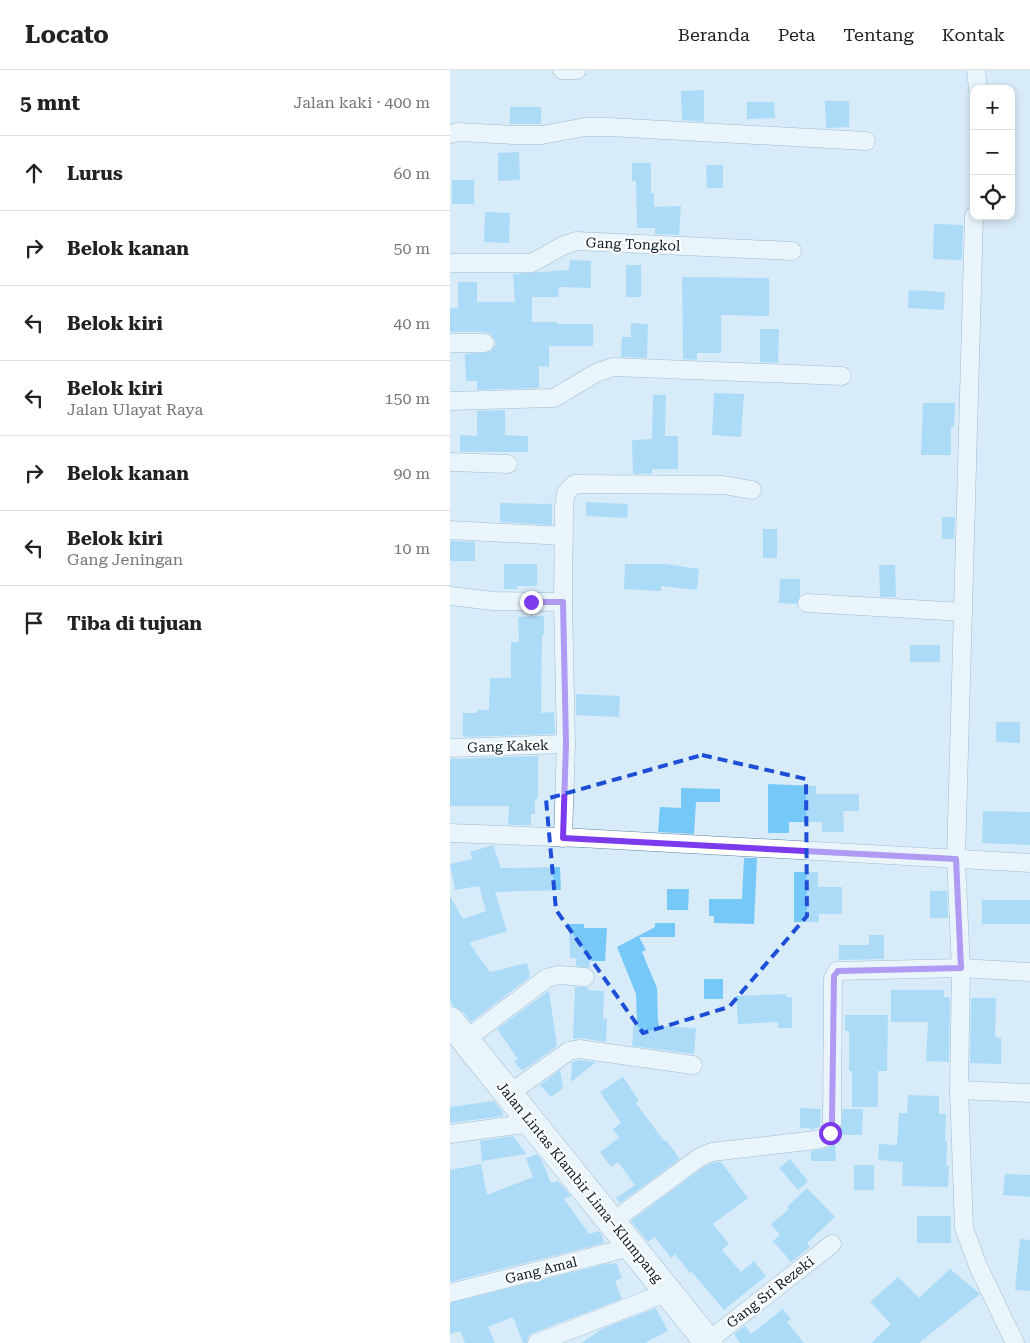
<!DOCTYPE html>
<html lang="id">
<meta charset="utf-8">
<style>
body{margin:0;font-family:"Roboto Serif",serif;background:#f2f2f2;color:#222}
.controls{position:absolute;right:15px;top:15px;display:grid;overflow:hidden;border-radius:10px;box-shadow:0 2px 8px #0003}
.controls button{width:45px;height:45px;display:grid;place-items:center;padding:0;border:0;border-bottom:1px solid #e0e0e0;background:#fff;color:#222;font:25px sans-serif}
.stop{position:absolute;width:15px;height:15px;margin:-11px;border:4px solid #7c3aed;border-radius:50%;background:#fff}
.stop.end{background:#7c3aed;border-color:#fff;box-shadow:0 1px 5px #0008}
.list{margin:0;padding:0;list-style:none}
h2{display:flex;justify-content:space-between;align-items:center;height:65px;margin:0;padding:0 20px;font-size:21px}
h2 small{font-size:16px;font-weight:400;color:#767676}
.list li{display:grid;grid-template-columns:32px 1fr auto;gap:15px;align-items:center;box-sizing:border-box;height:75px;padding:0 20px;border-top:1px solid #e0e0e0}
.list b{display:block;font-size:19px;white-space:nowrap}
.list p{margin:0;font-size:16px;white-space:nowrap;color:#767676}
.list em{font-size:16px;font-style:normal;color:#767676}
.icon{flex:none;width:28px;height:28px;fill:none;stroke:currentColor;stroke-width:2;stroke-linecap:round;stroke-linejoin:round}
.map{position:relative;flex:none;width:580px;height:1273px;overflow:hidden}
header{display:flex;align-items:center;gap:30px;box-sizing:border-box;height:70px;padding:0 25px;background:#fff;border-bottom:1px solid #e0e0e0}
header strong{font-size:24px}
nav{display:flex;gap:28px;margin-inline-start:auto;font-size:18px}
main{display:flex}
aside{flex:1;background:#fff}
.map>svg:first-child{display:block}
</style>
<header>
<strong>Locato</strong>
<nav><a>Beranda</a><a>Peta</a><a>Tentang</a><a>Kontak</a></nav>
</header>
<main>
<aside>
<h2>5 mnt<small>Jalan kaki · 400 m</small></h2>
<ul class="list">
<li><svg class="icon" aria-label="ahead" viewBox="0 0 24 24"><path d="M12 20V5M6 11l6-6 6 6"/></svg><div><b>Lurus</b></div><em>60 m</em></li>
<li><svg class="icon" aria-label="right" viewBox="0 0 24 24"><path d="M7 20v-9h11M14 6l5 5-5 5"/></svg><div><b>Belok kanan</b></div><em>50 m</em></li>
<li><svg class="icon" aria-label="left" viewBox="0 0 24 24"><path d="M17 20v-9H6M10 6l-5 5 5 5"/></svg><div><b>Belok kiri</b></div><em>40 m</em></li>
<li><svg class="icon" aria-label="left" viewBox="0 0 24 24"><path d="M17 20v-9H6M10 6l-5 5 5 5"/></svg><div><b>Belok kiri</b><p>Jalan Ulayat Raya</p></div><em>150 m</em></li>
<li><svg class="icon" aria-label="right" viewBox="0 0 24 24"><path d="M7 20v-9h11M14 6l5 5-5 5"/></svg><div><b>Belok kanan</b></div><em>90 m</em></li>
<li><svg class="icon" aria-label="left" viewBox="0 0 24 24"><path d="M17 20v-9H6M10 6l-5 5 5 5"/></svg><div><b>Belok kiri</b><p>Gang Jeningan</p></div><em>10 m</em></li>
<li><svg class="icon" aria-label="arrive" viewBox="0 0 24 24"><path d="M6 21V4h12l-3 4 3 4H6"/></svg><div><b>Tiba di tujuan</b></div></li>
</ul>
</aside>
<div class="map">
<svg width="580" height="1273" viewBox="0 0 580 1273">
<rect width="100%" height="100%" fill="#d8ebf8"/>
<!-- building -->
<g fill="#76c8f8">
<path d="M 254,20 L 254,52 L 232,50 L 231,21 Z"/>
<path d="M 375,31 L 399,31 L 399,57 L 376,58 Z"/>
<path d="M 297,32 L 324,32 L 325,48 L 297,49 Z"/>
<rect x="60" y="37" width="31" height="17"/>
<path d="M 69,82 L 70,110 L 48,111 L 48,83 Z"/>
<path d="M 182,93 L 201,93 L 201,123 L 204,123 L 204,137 L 231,136 L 229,165 L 205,164 L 205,158 L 187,158 L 186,111 L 182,111 Z"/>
<path d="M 256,95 L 273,95 L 273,118 L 257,118 Z"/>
<rect x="2" y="110" width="22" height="24"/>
<path d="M 35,142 L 60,143 L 59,173 L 34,172 Z"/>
<path d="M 484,154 L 513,155 L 512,190 L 483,189 Z"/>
<path d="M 120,190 L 141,191 L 141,218 L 109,217 L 108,227 L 82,227 L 82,252 L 107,252 L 107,254 L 143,254 L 143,276 L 99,276 L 99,297 L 89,296 L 89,318 L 27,320 L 27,311 L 16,311 L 15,284 L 40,282 L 44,278 L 46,273 L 41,264 L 35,262 L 0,262 L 0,238 L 8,238 L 8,212 L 27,212 L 27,232 L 65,232 L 63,204 L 119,200 Z"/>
<rect x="176" y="195" width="15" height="32"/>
<path d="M 232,207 L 319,208 L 319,246 L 271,245 L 271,283 L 247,283 L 247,290 L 233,289 Z"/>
<path d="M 459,220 L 495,222 L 494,240 L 458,238 Z"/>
<path d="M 181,253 L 198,254 L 197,288 L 171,287 L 172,267 L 181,267 Z"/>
<path d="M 310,259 L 329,259 L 328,293 L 310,292 Z"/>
<path d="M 264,323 L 294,324 L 291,367 L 262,365 Z"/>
<path d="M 203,325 L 216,325 L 215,366 L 228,366 L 228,399 L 202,399 L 202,404 L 183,404 L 182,370 L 202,369 Z"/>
<path d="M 473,333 L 505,333 L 504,357 L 501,357 L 501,385 L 471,385 Z"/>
<path d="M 55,340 L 55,365 L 78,366 L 78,382 L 10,382 L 10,365 L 27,366 L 27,341 Z"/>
<path d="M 136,432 L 178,434 L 177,448 L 136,446 Z"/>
<path d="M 50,433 L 102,434 L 102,455 L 50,452 Z"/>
<path d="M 492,447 L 505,447 L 504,469 L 492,469 Z"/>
<rect x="313" y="459" width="14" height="29"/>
<path d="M 0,471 L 25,472 L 25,491 L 0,491 Z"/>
<path d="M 54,494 L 87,494 L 87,516 L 67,516 L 67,519 L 54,519 Z"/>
<path d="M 175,494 L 215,494 L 249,499 L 247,520 L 211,516 L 211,521 L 174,519 Z"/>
<path d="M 429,495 L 445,495 L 446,527 L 430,527 Z"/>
<path d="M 330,509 L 350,509 L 350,526 L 347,534 L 329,533 Z"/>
<path d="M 94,546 L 94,565 L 92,565 L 91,643 L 104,642 L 105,664 L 13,667 L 13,643 L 27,643 L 27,640 L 39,640 L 40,608 L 61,608 L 61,572 L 69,572 L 68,547 Z"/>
<rect x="460" y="575" width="30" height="17"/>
<path d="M 126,624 L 170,626 L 169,647 L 126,645 Z"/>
<path d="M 546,652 L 570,652 L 570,673 L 546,672 Z"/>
<path d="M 88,686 L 88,729 L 85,729 L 85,744 L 81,744 L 81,755 L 58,755 L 59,736 L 0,736 L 0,689 Z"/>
<path d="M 318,714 L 366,716 L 366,724 L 409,724 L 409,741 L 393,741 L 394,762 L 372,762 L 372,752 L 339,752 L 339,763 L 318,763 Z"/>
<path d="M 231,718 L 270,719 L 270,732 L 246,732 L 244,764 L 208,762 L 210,737 L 231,738 Z"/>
<path d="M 533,741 L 580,742 L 580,775 L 532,773 Z"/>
<path d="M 43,775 L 51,798 L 110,797 L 111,820 L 45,822 L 57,861 L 19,873 L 40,902 L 77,893 L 80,907 L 21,952 L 12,941 L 3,936 L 0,931 L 0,826 L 13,849 L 36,841 L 29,816 L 5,820 L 0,794 L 22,789 L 20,782 Z"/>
<path d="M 294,788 L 307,788 L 304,854 L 264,853 L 264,846 L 259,846 L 259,829 L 292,829 Z"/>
<path d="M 344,802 L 368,802 L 368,817 L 392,817 L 392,844 L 369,844 L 369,852 L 344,852 Z"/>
<path d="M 217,819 L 239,819 L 238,840 L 217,840 Z"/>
<path d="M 480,821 L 497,821 L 498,848 L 480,848 Z"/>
<rect x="532" y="830" width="48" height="24"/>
<path d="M 205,853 L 225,853 L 225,867 L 189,867 L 196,880 L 192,882 L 207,918 L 208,953 L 209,953 L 209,956 L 246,958 L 244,984 L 182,976 L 184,952 L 187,952 L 186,924 L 167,877 L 205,857 Z"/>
<path d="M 119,854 L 134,854 L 134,858 L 157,858 L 155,891 L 140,891 L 139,898 L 126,896 L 126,888 L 120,888 Z"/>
<path d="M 419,865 L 434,865 L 434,889 L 389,890 L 389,875 L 419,875 Z"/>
<rect x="254" y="909" width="19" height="20"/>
<path d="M 125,917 L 138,917 L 137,920 L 154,921 L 153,949 L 157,949 L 156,972 L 130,968 L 123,969 Z"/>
<path d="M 441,920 L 494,920 L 494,927 L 500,927 L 499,992 L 476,991 L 478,952 L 441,952 Z"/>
<path d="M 99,921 L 107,976 L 72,1001 L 64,991 L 68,989 L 47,959 L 97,922 Z"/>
<path d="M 336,924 L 336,927 L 342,927 L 342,958 L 328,958 L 328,952 L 288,954 L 286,926 Z"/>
<path d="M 521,928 L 546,928 L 545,967 L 551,968 L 551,994 L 520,993 Z"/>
<path d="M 395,945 L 438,945 L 437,1001 L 428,1001 L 428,1037 L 402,1037 L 402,1001 L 399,1001 L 399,961 L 395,961 Z"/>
<path d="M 129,990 L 146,992 L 121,1012 L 122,992 Z"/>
<path d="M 110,1000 L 113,1018 L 101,1027 L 90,1015 Z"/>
<path d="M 173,1007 L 189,1031 L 186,1033 L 214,1071 L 216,1070 L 230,1089 L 170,1133 L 166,1128 L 185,1115 L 168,1092 L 161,1097 L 150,1082 L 169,1068 L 163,1059 L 171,1053 L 150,1022 Z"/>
<path d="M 458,1025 L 489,1026 L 489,1044 L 496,1044 L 495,1071 L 497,1071 L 496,1096 L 499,1096 L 498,1117 L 452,1116 L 453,1092 L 428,1090 L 429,1074 L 447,1075 L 449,1043 L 457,1043 Z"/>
<path d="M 44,1031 L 52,1041 L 53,1046 L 0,1053 L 0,1037 Z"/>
<path d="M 350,1038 L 371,1039 L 370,1057 L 360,1060 L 360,1058 L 350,1058 Z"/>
<path d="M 393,1039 L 413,1039 L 412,1065 L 390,1065 Z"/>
<path d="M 63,1066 L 76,1084 L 32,1091 L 30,1071 Z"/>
<path d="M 385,1072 L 386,1091 L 361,1091 L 361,1081 L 377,1078 Z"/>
<path d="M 87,1084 L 91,1089 L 101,1113 L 108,1111 L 121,1126 L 114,1129 L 139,1164 L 149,1161 L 152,1165 L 154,1173 L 0,1212 L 0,1100 L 31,1094 L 37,1125 L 83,1107 L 76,1088 Z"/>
<path d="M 340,1089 L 358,1111 L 348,1120 L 329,1098 Z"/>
<path d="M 265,1092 L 271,1092 L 298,1128 L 263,1154 L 279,1174 L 272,1180 L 291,1202 L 304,1191 L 316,1206 L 274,1240 L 242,1202 L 240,1203 L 225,1184 L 221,1188 L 205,1167 L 198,1172 L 181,1151 L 255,1096 Z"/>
<rect x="404" y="1095" width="20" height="25"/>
<path d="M 555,1104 L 580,1105 L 580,1127 L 553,1125 Z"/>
<path d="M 357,1118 L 385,1147 L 357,1173 L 360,1177 L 341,1192 L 323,1171 L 330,1165 L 321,1154 L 339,1139 L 337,1137 Z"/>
<rect x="467" y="1146" width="34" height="27"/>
<path d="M 570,1169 L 580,1170 L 580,1221 L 565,1220 Z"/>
<path d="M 160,1193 L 160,1195 L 166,1193 L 172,1208 L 165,1211 L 172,1229 L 83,1263 L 78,1267 L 77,1273 L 73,1273 L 63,1247 L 38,1257 L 45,1273 L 15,1273 L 10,1261 L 0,1264 L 0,1233 Z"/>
<path d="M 500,1199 L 530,1224 L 469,1273 L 421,1273 L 441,1254 L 420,1232 L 448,1207 L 469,1228 Z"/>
<path d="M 206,1238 L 218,1261 L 195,1273 L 131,1273 L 154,1258 Z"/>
<path d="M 333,1239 L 341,1249 L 337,1252 L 354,1273 L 290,1273 L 284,1264 L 295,1256 L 301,1264 Z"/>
</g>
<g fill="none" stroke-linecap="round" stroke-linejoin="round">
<defs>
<g id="street">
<path d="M 112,0 L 127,0"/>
<path d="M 526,0 L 528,19"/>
<path d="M 0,64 L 9,62 L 64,65 L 92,65 L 135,57 L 159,57 L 416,71"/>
<path d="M 524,146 L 506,789 L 511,898 L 509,1020 L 514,1158 L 528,1196 L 565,1273"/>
<path d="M 0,193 L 82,193 L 112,176 L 126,171 L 342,181"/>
<path d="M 0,273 L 35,273"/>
<path d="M 0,331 L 104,328 L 146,303 L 163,297 L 392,306"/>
<path d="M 0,392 L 58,394"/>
<path d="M 0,460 L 114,466"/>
<path d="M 0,526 L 43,531 L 113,532"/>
<path d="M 357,533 L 513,542"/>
<path d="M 0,678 L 116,674"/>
<path d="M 0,763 L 130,768 L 580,793"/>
<path d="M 113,768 L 116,674 L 113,532 L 114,437 L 116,423 L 124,414 L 273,415 L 302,420"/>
<path d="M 15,970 L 97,908 L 109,905 L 135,907"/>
<path d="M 509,1020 L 580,1023"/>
<path d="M 60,1023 L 119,981 L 129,979 L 243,995"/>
<path d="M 0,1064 L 82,1053"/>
<path d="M 162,1152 L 250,1087 L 262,1082 L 366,1070 L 374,1068 L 380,1063 L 382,1053 L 383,909 L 387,901 L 511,898 L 580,902"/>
<path d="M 0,1223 L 181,1177"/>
<path d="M 258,1271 L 382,1174"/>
<path d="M 87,1273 L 218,1222"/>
</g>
<path id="primary" d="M 0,951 L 259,1273"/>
</defs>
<!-- street casing -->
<use href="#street" stroke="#5785a1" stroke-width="19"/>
<!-- primary casing -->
<use href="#primary" stroke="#5785a1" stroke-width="29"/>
<!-- street -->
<use href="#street" stroke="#fff" stroke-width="18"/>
<!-- primary -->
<use href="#primary" stroke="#fff" stroke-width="28"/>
</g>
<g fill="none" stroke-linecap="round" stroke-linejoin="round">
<!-- route -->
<path stroke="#7c3aed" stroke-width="6" d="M 81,532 L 113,532 L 116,674 L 113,768 L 506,789 L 511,898 L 388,901 L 384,906 L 382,1053 L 380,1063"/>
</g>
<!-- marked area -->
<path d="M0 0H580V1273H0ZM 252,685 L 356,709 L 357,846 L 279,937 L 193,963 L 106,840 L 96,729 Z" fill="#d8ebf8" fill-opacity=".55" fill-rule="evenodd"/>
<path fill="none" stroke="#1d4ed8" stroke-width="4" stroke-dasharray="10 6" stroke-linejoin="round" d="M 252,685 L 356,709 L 357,846 L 279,937 L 193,963 L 106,840 L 96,729 Z"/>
<g text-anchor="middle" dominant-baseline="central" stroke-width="4" stroke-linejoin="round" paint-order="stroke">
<!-- street labels -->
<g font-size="14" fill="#091c27" stroke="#fff">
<text transform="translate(183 174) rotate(2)">Gang Tongkol</text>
<text transform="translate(58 676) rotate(-2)">Gang Kakek</text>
<text transform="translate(130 1112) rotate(51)">Jalan Lintas Klambir Lima–Klumpang</text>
<text transform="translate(91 1200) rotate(-14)">Gang Amal</text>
<text transform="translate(320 1222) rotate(-38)">Gang Sri Rezeki</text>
</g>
</g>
</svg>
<div class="controls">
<button>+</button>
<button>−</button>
<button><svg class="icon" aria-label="locate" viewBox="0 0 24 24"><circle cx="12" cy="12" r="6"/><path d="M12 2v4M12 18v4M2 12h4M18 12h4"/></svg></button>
</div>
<div class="stop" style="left:380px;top:1063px"></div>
<div class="stop end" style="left:81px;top:532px"></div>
</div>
</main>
